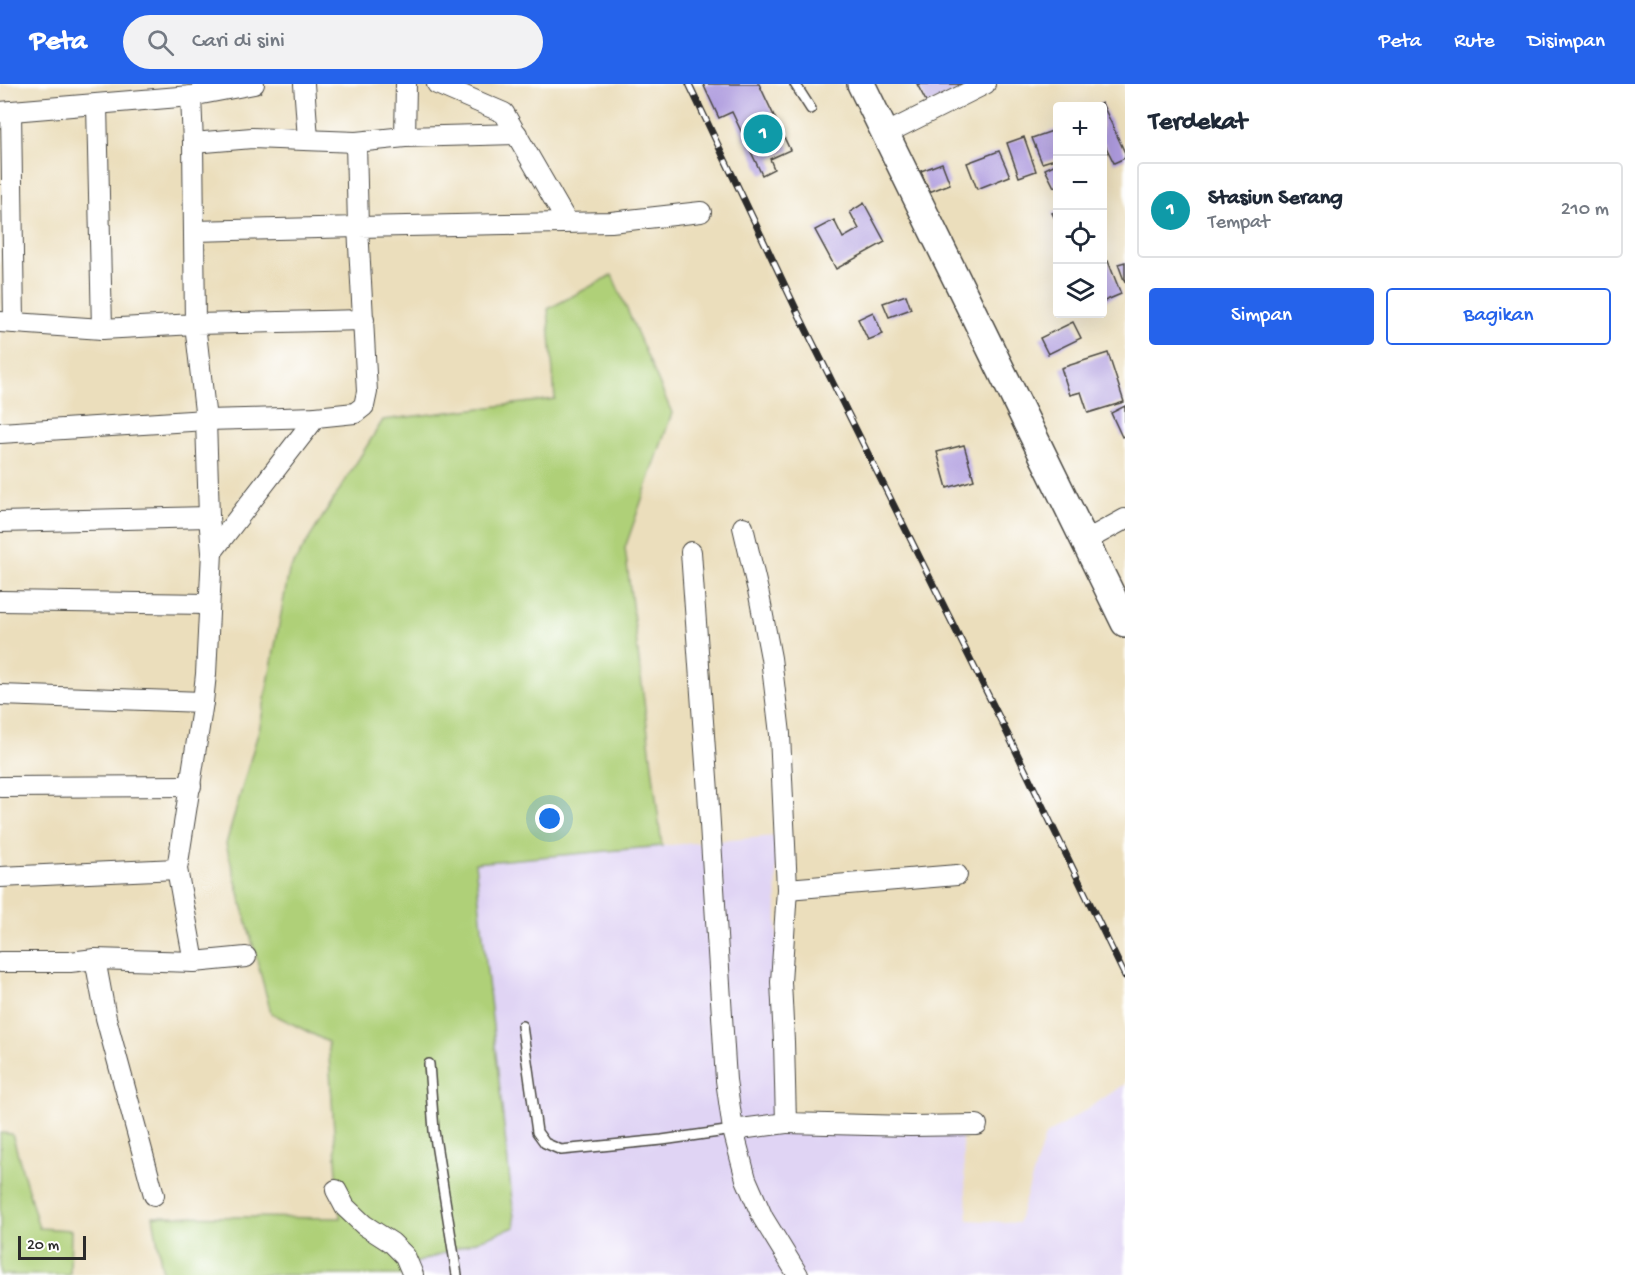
<!DOCTYPE html>
<html lang="id">
<meta charset="utf-8">
<style>
body{margin:0;font-family:"Gochi Hand",sans-serif;background:#f2f2f3;color:#1f2937}
.controls{position:absolute;right:18px;top:18px;display:grid;overflow:hidden;border-radius:6px;box-shadow:0 6px 24px #0002}
.controls button{width:54px;height:54px;display:grid;place-items:center;padding:0;border:0;border-bottom:2px solid #e0e1e3;background:#fff;color:#1f2937;font:30px sans-serif}
.scale{position:absolute;left:18px;bottom:15px;width:68px;box-sizing:border-box;padding-left:6px;border:3px solid #2b2b2b;border-top:0;font-size:16px;line-height:21px;white-space:nowrap;color:#2b2b2b;-webkit-text-stroke:4px #fff;paint-order:stroke}
.you{position:absolute;left:550px;top:735px;width:21px;height:21px;margin:-15px;border:4px solid #fff;border-radius:50%;background:#1a73e8;box-shadow:0 0 0 9px #1a73e833}
.badge{display:grid;place-items:center;width:39px;height:39px;border-radius:50%;background:#2563eb;color:#fff;font-size:20px;font-weight:700}
.pin{position:absolute;translate:-50% -50%;border:3px solid #fff;box-shadow:0 2px 6px #0006}
.list{margin:0;padding:0;list-style:none}
h2{display:flex;justify-content:space-between;align-items:center;height:78px;margin:0;padding:0 24px;font-size:26px}
h2 small{font-size:20px;font-weight:400;color:#747a83}
.list li{display:grid;grid-template-columns:39px 1fr auto;gap:18px;align-items:center;box-sizing:border-box;height:96px;margin:0 12px 12px;padding:0 12px;border:2px solid #e0e1e3;border-radius:6px}
.list b{display:block;font-size:22px;white-space:nowrap}
.list p{margin:0;font-size:20px;white-space:nowrap;color:#747a83}
.list em{font-size:20px;font-style:normal;color:#747a83}
.actions{display:flex;gap:12px;padding:18px 24px}
.actions a{flex:1;padding:14px 0;border:2px solid #2563eb;border-radius:6px;text-align:center;font-size:21px;color:#2563eb}
.actions .main{background:#2563eb;color:#fff}
.icon{flex:none;width:33px;height:33px;fill:none;stroke:currentColor;stroke-width:2;stroke-linecap:round;stroke-linejoin:round}
.map{position:relative;flex:none;width:1125px;height:1191px;overflow:hidden}
header{display:flex;align-items:center;gap:36px;box-sizing:border-box;height:84px;padding:0 30px;background:#2563eb;color:#fff}
header strong{font-size:28px}
nav{display:flex;gap:33px;margin-inline-start:auto;font-size:21px}
.search{width:420px;height:54px;background:#f2f2f3;display:flex;align-items:center;gap:15px;box-sizing:border-box;padding:0 21px;border-radius:33px;color:#747a83;font-size:22px}
main{display:flex}
aside{flex:1;background:#fff}
.map>svg:first-child{display:block}
</style>
<header>
<strong>Peta</strong>
<div class="search"><svg class="icon" aria-label="search" viewBox="0 0 24 24"><circle cx="10" cy="10" r="6"/><path d="M15 15l6 6"/></svg>Cari di sini</div>
<nav><a>Peta</a><a>Rute</a><a>Disimpan</a></nav>
</header>
<main>
<div class="map">
<svg width="1125" height="1191" viewBox="0 0 1125 1191">
<rect width="100%" height="100%" fill="#fff"/>
<filter id="ink" filterUnits="userSpaceOnUse"><feTurbulence type="fractalNoise" baseFrequency=".0167" numOctaves="2"/><feDisplacementMap in="SourceGraphic" scale="12" xChannelSelector="R" yChannelSelector="G"/><feConvolveMatrix kernelMatrix="1 2 1 2 8 2 1 2 1" color-interpolation-filters="sRGB"/></filter>
<filter id="wash" filterUnits="userSpaceOnUse"><feTurbulence type="fractalNoise" baseFrequency=".008" numOctaves="4" result="noise"/><feDisplacementMap in="SourceGraphic" scale="24" xChannelSelector="R" yChannelSelector="G"/><feGaussianBlur stdDeviation="1.35" result="paint"/><feColorMatrix in="noise" values="0 0 0 0 0 0 0 0 0 0 0 0 0 0 0 0 0 1.4 0 .05"/><feComposite in="paint" operator="in"/></filter>
<g filter="url(#wash)">
<rect width="100%" height="100%" fill="#ebdebc"/>
<!-- built -->
<path fill="#e0d4f4" d="M 776,752 L 779,1041 L 961,1044 L 968,1136 L 1018,1139 L 1045,1052 L 1125,1000 L 1125,1191 L 414,1191 L 412,1180 L 514,1143 L 475,778 Z"/>
<!-- green -->
<g fill="#afd078" stroke="#6d7e52" stroke-width="1.5">
<path d="M 612,191 L 672,329 L 625,464 L 662,762 L 475,779 L 515,1143 L 413,1180 L 414,1191 L 163,1191 L 153,1132 L 340,1134 L 328,958 L 271,929 L 226,760 L 260,642 L 289,487 L 383,336 L 555,315 L 548,225 Z"/>
<path d="M 0,1049 L 12,1050 L 39,1144 L 71,1146 L 70,1191 L 0,1191 Z"/>
</g>
<g id="blocks">
<!-- building -->
<g fill="#ae9bde">
<path d="M 703,0 L 759,0 L 790,66 L 770,75 L 774,85 L 762,91 L 732,28 L 719,34 Z"/>
<path d="M 917,0 L 969,0 L 928,21 Z"/>
<path d="M 1102,19 L 1125,69 L 1125,74 L 1114,79 L 1102,55 L 1102,22 L 1095,22 Z"/>
<path d="M 1058,45 L 1058,74 L 1042,79 L 1032,54 Z"/>
<path d="M 1024,53 L 1036,87 L 1019,93 L 1007,59 Z"/>
<path d="M 999,67 L 1010,92 L 977,105 L 967,79 Z"/>
<path d="M 942,79 L 950,100 L 929,108 L 921,87 Z"/>
<path d="M 1058,79 L 1058,101 L 1054,103 L 1045,85 Z"/>
<path d="M 864,119 L 885,158 L 836,185 L 815,146 L 834,136 L 843,154 L 859,145 L 850,128 Z"/>
<path d="M 1058,127 L 1058,141 L 1052,129 Z"/>
<path d="M 1108,177 L 1121,210 L 1102,218 L 1102,180 Z"/>
<path d="M 1125,178 L 1125,199 L 1118,180 Z"/>
<path d="M 906,211 L 911,225 L 889,233 L 883,219 Z"/>
<path d="M 873,228 L 883,250 L 868,256 L 858,235 Z"/>
<path d="M 1073,238 L 1081,254 L 1048,270 L 1040,254 Z"/>
<path d="M 1108,269 L 1124,318 L 1088,329 L 1081,308 L 1070,311 L 1061,284 Z"/>
<path d="M 1125,322 L 1125,351 L 1122,353 L 1111,329 Z"/>
<path d="M 964,361 L 974,396 L 947,404 L 937,368 Z"/>
</g>
</g>
</g>
<g filter="url(#ink)">
<use href="#blocks" fill-opacity="0" stroke="#484641" stroke-width="1.5"/>
<g fill="none" stroke-linecap="round" stroke-linejoin="round">
<defs>
<g id="service">
<path d="M 795,0 L 811,25"/>
<path d="M 522,942 L 537,1048 L 545,1059 L 561,1066 L 662,1056 L 733,1046"/>
<path d="M 429,980 L 434,1047 L 457,1191"/>
</g>
<g id="minor">
<path d="M 304,0 L 308,55"/>
<path d="M 437,0 L 504,29 L 567,138"/>
<path d="M 97,21 L 102,245"/>
<path d="M 11,27 L 14,239"/>
<path d="M 0,28 L 191,12 L 254,0"/>
<path d="M 885,50 L 985,0"/>
<path d="M 405,53 L 406,0"/>
<path d="M 193,59 L 252,54 L 356,58 L 405,53 L 517,50"/>
<path d="M 194,147 L 358,143 L 356,58"/>
<path d="M 0,238 L 102,245 L 195,240 L 193,59 L 191,12"/>
<path d="M 0,349 L 206,336 L 316,333 L 355,329 L 364,322 L 367,308 L 358,143 L 611,138 L 701,128"/>
<path d="M 0,438 L 209,433"/>
<path d="M 743,443 L 759,511 L 771,574 L 780,650 L 787,805 L 781,898 L 784,958 L 786,1039 L 910,1042 L 977,1041"/>
<path d="M 1085,457 L 1125,435"/>
<path d="M 212,468 L 316,333"/>
<path d="M 691,468 L 708,708 L 726,996 L 733,1046 L 746,1095 L 763,1134 L 798,1191"/>
<path d="M 0,517 L 209,520"/>
<path d="M 0,611 L 203,618"/>
<path d="M 0,703 L 191,702"/>
<path d="M 0,793 L 177,785"/>
<path d="M 787,805 L 957,791"/>
<path d="M 95,875 L 106,934 L 154,1111"/>
<path d="M 0,878 L 70,878 L 95,875 L 194,878 L 177,785 L 203,618 L 206,590 L 212,468 L 209,433 L 206,336 L 195,240 L 364,236"/>
<path d="M 194,878 L 246,873"/>
<path d="M 733,1046 L 786,1039"/>
<path d="M 336,1106 L 345,1123 L 364,1141 L 392,1159 L 405,1172 L 413,1191"/>
</g>
<path id="secondary" d="M 861,0 L 1125,539"/>
</defs>
<!-- service casing -->
<use href="#service" stroke="#484641" stroke-width="12"/>
<!-- minor casing -->
<use href="#minor" stroke="#484641" stroke-width="22"/>
<!-- secondary casing -->
<use href="#secondary" stroke="#484641" stroke-width="30"/>
<!-- service -->
<use href="#service" stroke="#fff" stroke-width="9"/>
<!-- minor -->
<use href="#minor" stroke="#fff" stroke-width="20"/>
<!-- secondary -->
<use href="#secondary" stroke="#fff" stroke-width="27"/>
<defs>
<path id="rail" d="M 689,0 L 797,227 L 1014,663 L 1125,892"/>
</defs>
<!-- rail casing -->
<use href="#rail" stroke="#2b2b2b" stroke-width="7"/>
<!-- rail -->
<use href="#rail" stroke="#fff" stroke-width="4.5" stroke-dasharray="14" stroke-linecap="butt"/>
</g>
</g>
</svg>
<div class="controls">
<button>+</button>
<button>−</button>
<button><svg class="icon" aria-label="locate" viewBox="0 0 24 24"><circle cx="12" cy="12" r="6"/><path d="M12 2v4M12 18v4M2 12h4M18 12h4"/></svg></button>
<button><svg class="icon" aria-label="layers" viewBox="0 0 24 24"><path d="M12 4l9 5-9 5-9-5zM3 14l9 5 9-5"/></svg></button>
</div>
<div class="scale">20 m</div>
<div class="you"></div>
<div class="pin badge" style="left:763px;top:50px;background:#0f9aa8">1</div>
</div>
<aside>
<h2>Terdekat<small></small></h2>
<ul class="list">
<li><span class="badge" style="background:#0f9aa8">1</span><div><b>Stasiun Serang</b><p>Tempat</p></div><em>210 m</em></li>
</ul>
<div class="actions"><a class="main">Simpan</a><a>Bagikan</a></div>
</aside>
</main>
